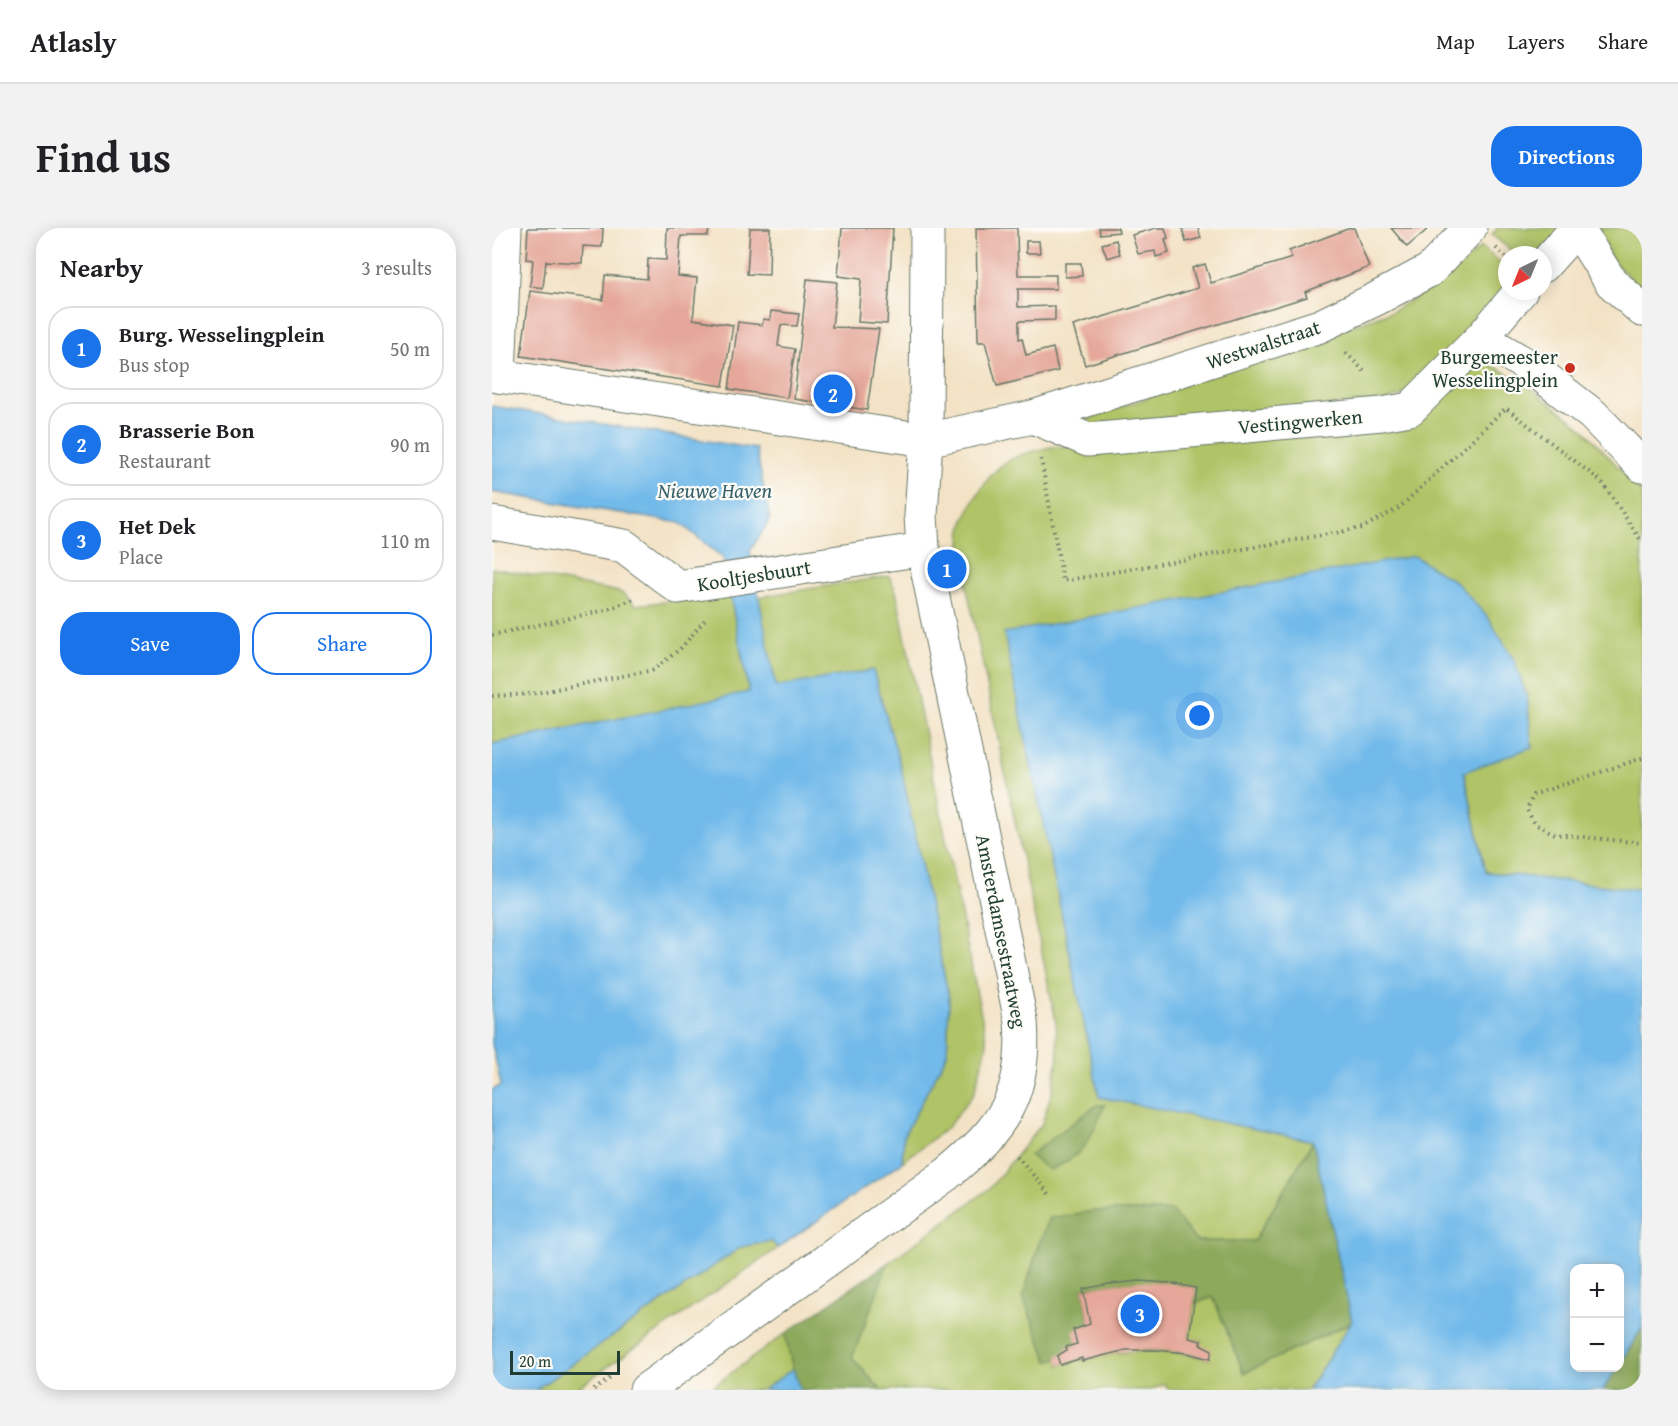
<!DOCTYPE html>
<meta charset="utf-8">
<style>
body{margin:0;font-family:"Gentium Book Plus",serif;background:#f2f2f2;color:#202124}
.controls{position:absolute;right:18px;bottom:18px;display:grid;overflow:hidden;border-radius:12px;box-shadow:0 3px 15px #0003}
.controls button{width:54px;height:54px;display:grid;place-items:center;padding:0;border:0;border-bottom:2px solid #e0e0e0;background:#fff;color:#202124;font:30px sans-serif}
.compass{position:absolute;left:1006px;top:18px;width:54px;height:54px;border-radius:50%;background:#fff;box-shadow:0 3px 15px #0003;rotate:223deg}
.scale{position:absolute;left:18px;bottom:15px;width:110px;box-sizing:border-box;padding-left:6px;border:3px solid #1f3d34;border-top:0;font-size:16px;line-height:21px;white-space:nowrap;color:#1f3d34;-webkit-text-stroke:4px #fdfcf7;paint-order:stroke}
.you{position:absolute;left:708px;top:488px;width:21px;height:21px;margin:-15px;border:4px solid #fff;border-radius:50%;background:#1a73e8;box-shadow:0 0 0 9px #1a73e833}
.badge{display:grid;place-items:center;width:39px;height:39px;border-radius:50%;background:#1a73e8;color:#fff;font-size:20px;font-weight:700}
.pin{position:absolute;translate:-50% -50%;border:3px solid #fff;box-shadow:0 2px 6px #0006}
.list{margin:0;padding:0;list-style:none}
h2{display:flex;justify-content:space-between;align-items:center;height:78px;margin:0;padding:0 24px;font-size:26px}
h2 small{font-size:20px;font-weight:400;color:#757577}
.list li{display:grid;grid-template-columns:39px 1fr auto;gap:18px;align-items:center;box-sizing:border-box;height:84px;margin:0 12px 12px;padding:0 12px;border:2px solid #e0e0e0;border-radius:24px}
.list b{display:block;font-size:22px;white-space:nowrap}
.list p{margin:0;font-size:20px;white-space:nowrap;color:#757577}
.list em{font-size:20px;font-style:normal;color:#757577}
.actions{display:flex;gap:12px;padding:18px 24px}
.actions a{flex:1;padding:14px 0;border:2px solid #1a73e8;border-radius:24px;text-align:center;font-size:21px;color:#1a73e8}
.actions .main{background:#1a73e8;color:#fff}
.map{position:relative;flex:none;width:1150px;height:1162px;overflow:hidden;border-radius:24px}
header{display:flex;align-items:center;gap:36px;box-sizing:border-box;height:84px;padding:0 30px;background:#fff;border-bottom:2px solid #e0e0e0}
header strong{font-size:28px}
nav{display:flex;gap:33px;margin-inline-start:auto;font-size:21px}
.intro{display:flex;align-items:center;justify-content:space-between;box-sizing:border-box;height:144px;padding:0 36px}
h1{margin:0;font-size:42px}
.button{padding:15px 27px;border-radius:24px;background:#1a73e8;color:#fff;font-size:21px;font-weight:700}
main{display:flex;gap:36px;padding:0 36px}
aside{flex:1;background:#fff;border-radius:24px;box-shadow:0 3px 15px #0003}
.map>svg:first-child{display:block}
</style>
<header>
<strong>Atlasly</strong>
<nav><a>Map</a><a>Layers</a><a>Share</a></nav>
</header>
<div class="intro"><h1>Find us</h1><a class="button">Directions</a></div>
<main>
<aside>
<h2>Nearby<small>3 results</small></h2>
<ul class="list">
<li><span class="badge">1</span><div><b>Burg. Wesselingplein</b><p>Bus stop</p></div><em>50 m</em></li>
<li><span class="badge">2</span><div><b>Brasserie Bon</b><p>Restaurant</p></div><em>90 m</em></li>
<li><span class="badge">3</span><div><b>Het Dek</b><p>Place</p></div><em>110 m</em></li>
</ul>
<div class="actions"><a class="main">Save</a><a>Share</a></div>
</aside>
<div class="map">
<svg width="1150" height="1162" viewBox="0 0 1150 1162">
<rect width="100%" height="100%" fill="#fdfcf7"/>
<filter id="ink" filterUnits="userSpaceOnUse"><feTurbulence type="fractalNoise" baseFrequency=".0167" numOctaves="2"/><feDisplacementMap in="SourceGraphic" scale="12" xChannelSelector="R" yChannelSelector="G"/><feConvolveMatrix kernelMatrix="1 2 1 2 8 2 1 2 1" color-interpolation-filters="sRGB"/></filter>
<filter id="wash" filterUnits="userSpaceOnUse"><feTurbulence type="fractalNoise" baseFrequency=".008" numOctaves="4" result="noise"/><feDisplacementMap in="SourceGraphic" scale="24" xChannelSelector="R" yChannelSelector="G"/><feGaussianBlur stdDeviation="1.35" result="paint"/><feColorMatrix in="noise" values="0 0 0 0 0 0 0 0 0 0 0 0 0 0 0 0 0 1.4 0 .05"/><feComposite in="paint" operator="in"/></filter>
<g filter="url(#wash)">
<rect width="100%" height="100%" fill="#f3e2c5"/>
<!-- green -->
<g fill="#b0c366" stroke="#68804d" stroke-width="1.5">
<path d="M 1005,0 L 1071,0 L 1045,27 L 1025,27 L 1000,7 Z"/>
<path d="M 1106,0 L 1150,0 L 1150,62 L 1119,31 Z"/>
<path d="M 989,19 L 1015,40 L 1015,62 L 918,164 L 894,173 L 599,196 L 595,191 L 901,83 L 960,47 Z"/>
<path d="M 984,129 L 1028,152 L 1091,200 L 1150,265 L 1150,662 L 994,644 L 972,543 L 1040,519 L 1035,469 L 607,868 L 821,913 L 762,1013 L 704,1013 L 558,990 L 547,1016 L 531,1069 L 556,1133 L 566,1130 L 568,1137 L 590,1130 L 590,1133 C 634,1119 676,1120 718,1131 L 708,1116 L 709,1113 L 697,1110 L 702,1076 L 721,1069 L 752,1145 L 860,1094 L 816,1162 L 677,1162 L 673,1156 L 659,1162 L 389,1162 L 360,1130 L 396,1035 L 497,961 L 550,896 L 560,864 L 566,830 L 564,794 L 470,335 C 470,324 468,312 470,302 C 475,280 496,244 516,233 C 529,225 545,222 560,219 L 914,192 Z"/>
<path d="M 0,340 L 123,363 L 130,365 L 144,377 L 238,366 L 257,465 L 0,516 Z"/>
<path d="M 397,348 L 404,363 L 495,816 L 482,865 L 455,900 L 410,934 L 412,907 L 455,826 L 457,770 L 409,540 L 381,442 L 284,459 L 265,369 Z"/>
<path d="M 279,1013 L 286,1020 L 82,1162 L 43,1162 L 249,1019 Z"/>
<path d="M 293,1106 L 301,1141 L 271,1162 L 216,1162 Z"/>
</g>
<!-- forest -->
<g fill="#8ca95b" stroke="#567348" stroke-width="1.5">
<path d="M 605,877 L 613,877 C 598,911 594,927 557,942 L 538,927 Z"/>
<path d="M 821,913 L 860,1094 L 752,1145 L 721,1069 L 702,1076 L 703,1060 C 665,1052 629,1052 591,1061 L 598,1096 L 585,1116 L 575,1119 L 575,1122 L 566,1130 L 556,1133 L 531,1069 L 547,1016 L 558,990 L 602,983 L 680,983 L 704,1013 L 762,1013 Z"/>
<path d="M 396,1035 L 360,1130 L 389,1162 L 308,1162 L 301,1141 L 293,1106 Z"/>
<path d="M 1150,1100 L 1150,1162 L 1111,1162 L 1125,1140 L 1128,1140 L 1128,1136 Z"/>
</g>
<!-- water -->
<g fill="#72baea" stroke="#487c8f" stroke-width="1.5">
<path d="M 0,178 L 264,221 L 278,291 L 258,323 L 284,459 L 381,442 L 409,540 L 457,770 L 455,826 L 412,907 L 410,934 L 286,1020 L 279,1013 L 249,1019 L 43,1162 L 0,1162 L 0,862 L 9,857 L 0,816 L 0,516 L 257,464 L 231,330 L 188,295 L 0,264 Z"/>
<path d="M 922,328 L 964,354 L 997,391 L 1022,432 L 1035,469 L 1040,519 L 972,544 L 994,644 L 1150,662 L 1150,1100 L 1128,1136 L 1128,1040 L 1082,1040 L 1082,1140 L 1125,1140 L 1111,1162 L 816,1162 L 860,1093 L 821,913 L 607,869 L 512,405 Z"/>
<path d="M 301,1141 L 308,1162 L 271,1162 Z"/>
</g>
<g id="blocks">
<!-- building -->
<g fill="#e5a79a">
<path d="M 36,0 L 111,0 L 110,19 L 91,18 L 90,35 L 54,33 L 51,60 L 38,58 L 41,32 L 34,31 Z"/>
<path d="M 175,0 L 217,0 L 216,8 L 189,8 L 186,48 L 205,50 L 201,91 L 241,97 L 231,158 L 29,128 L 38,63 L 111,72 L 113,47 L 155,51 L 156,31 L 174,32 Z"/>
<path d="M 258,0 L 278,0 L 277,47 L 255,46 Z"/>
<path d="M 350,0 L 401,0 L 395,96 L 366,94 L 369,51 L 346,48 Z"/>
<path d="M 484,0 L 525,0 L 526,47 L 564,47 L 564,61 L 526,61 L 526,79 L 563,78 L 563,92 L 527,93 L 527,111 L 530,110 L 534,127 L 561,120 L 566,143 L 505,158 L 493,114 L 486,114 Z"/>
<path d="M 607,0 L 626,0 L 627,4 L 608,6 Z"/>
<path d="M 664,0 L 673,0 L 676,10 L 673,11 L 677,25 L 664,29 L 663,23 L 646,26 L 640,7 Z"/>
<path d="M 690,0 L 706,0 L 709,10 L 694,14 Z"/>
<path d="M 858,0 L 862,0 L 877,39 L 813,64 L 815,69 L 593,137 L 581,98 L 706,60 L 700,40 L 713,36 L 719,55 L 800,30 L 797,23 Z"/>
<path d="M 899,0 L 937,0 L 915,19 Z"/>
<path d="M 624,12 L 628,26 L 615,30 L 610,16 Z"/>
<path d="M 534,13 L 547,13 L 548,25 L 534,25 Z"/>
<path d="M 573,35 L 589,35 L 590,48 L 573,49 Z"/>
<path d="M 315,51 L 345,54 L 340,99 L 387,101 L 375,182 L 302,171 Z"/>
<path d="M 279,83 L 307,86 L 305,98 L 289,97 L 286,118 L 303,121 L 295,170 L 237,161 L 246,94 L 270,97 L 271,91 L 278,92 Z"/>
<path d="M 647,1053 L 677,1055 L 704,1060 L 697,1110 L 709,1113 L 708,1116 L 720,1122 L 718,1131 L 695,1125 L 664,1122 L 634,1122 L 590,1133 L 590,1130 L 568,1137 L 565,1128 L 575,1122 L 574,1119 L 585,1116 L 581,1102 L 598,1096 L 591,1061 L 617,1056 Z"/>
</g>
</g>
</g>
<g filter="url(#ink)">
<use href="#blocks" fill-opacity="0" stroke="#697767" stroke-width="1.5"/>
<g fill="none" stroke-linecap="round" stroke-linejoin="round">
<defs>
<g id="minor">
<path d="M 1085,0 L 1119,54 L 1150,82"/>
<path d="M 1051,38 L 1085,0"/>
<path d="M 989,110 L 1040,140 L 1101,187 L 1150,238"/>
<path d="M 0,147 L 434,212 L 435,0"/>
<path d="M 7,148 L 13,0"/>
<path d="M 541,189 L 596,212 L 890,186 L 918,181 L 989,110 L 1029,63"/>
<path d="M 0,295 L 132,318 L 186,359 L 431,321"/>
<path d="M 154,1162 L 455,946 C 510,901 535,867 529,793 L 431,321 L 429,287 L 434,212 L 541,189 L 828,98 L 884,71 L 938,42 L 978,0"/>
</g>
</defs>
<!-- minor casing -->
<use href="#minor" stroke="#697767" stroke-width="35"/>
<!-- path -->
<g stroke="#697767" stroke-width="4" stroke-dasharray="1.5 4.5" stroke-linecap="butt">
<path d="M 1004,20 L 1015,30"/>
<path d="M 854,125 L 875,146"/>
<path d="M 549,231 L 571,353 L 870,300 L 907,280 L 1014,180 L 1110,254 L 1150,314"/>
<path d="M 0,407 L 114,382 L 142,371"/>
<path d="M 0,468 L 39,466 L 161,442 L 188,421 L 213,392"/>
<path d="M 1150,530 L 1041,567 L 1035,582 L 1043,596 L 1063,606 L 1150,615"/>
<path d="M 525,928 L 559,968"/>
<path d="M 102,1162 L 121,1148"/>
</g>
<!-- minor -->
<use href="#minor" stroke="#fff" stroke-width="33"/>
</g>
</g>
<!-- markers -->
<circle fill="#c8321e" stroke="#fdfcf7" stroke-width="2" cx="1078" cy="140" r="6"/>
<g text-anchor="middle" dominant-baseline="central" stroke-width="4.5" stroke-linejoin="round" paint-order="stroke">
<!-- street labels -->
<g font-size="20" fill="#1f3d34" stroke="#fdfcf7">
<text transform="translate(771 116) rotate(-18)">Westwalstraat</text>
<text transform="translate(808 193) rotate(-5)">Vestingwerken</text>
<text transform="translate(262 347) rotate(-9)">Kooltjesbuurt</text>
<text transform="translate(510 703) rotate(79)">Amsterdamsestraatweg</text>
</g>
<!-- poi labels -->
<g font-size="20" fill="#1f3d34" stroke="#fdfcf7" text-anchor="end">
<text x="1066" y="128">Burgemeester<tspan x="1066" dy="23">Wesselingplein</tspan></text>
</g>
<!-- water labels -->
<g font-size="21" font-style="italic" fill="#38626b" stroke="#fdfcf7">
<text x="223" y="262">Nieuwe Haven</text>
</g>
</g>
</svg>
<div class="controls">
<button>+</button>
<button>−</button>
</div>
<svg class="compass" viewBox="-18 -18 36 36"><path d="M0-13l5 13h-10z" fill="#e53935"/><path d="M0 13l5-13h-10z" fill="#757577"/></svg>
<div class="scale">20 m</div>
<div class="you"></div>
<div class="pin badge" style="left:455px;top:341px">1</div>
<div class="pin badge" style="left:341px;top:166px">2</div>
<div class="pin badge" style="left:648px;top:1086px">3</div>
</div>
</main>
